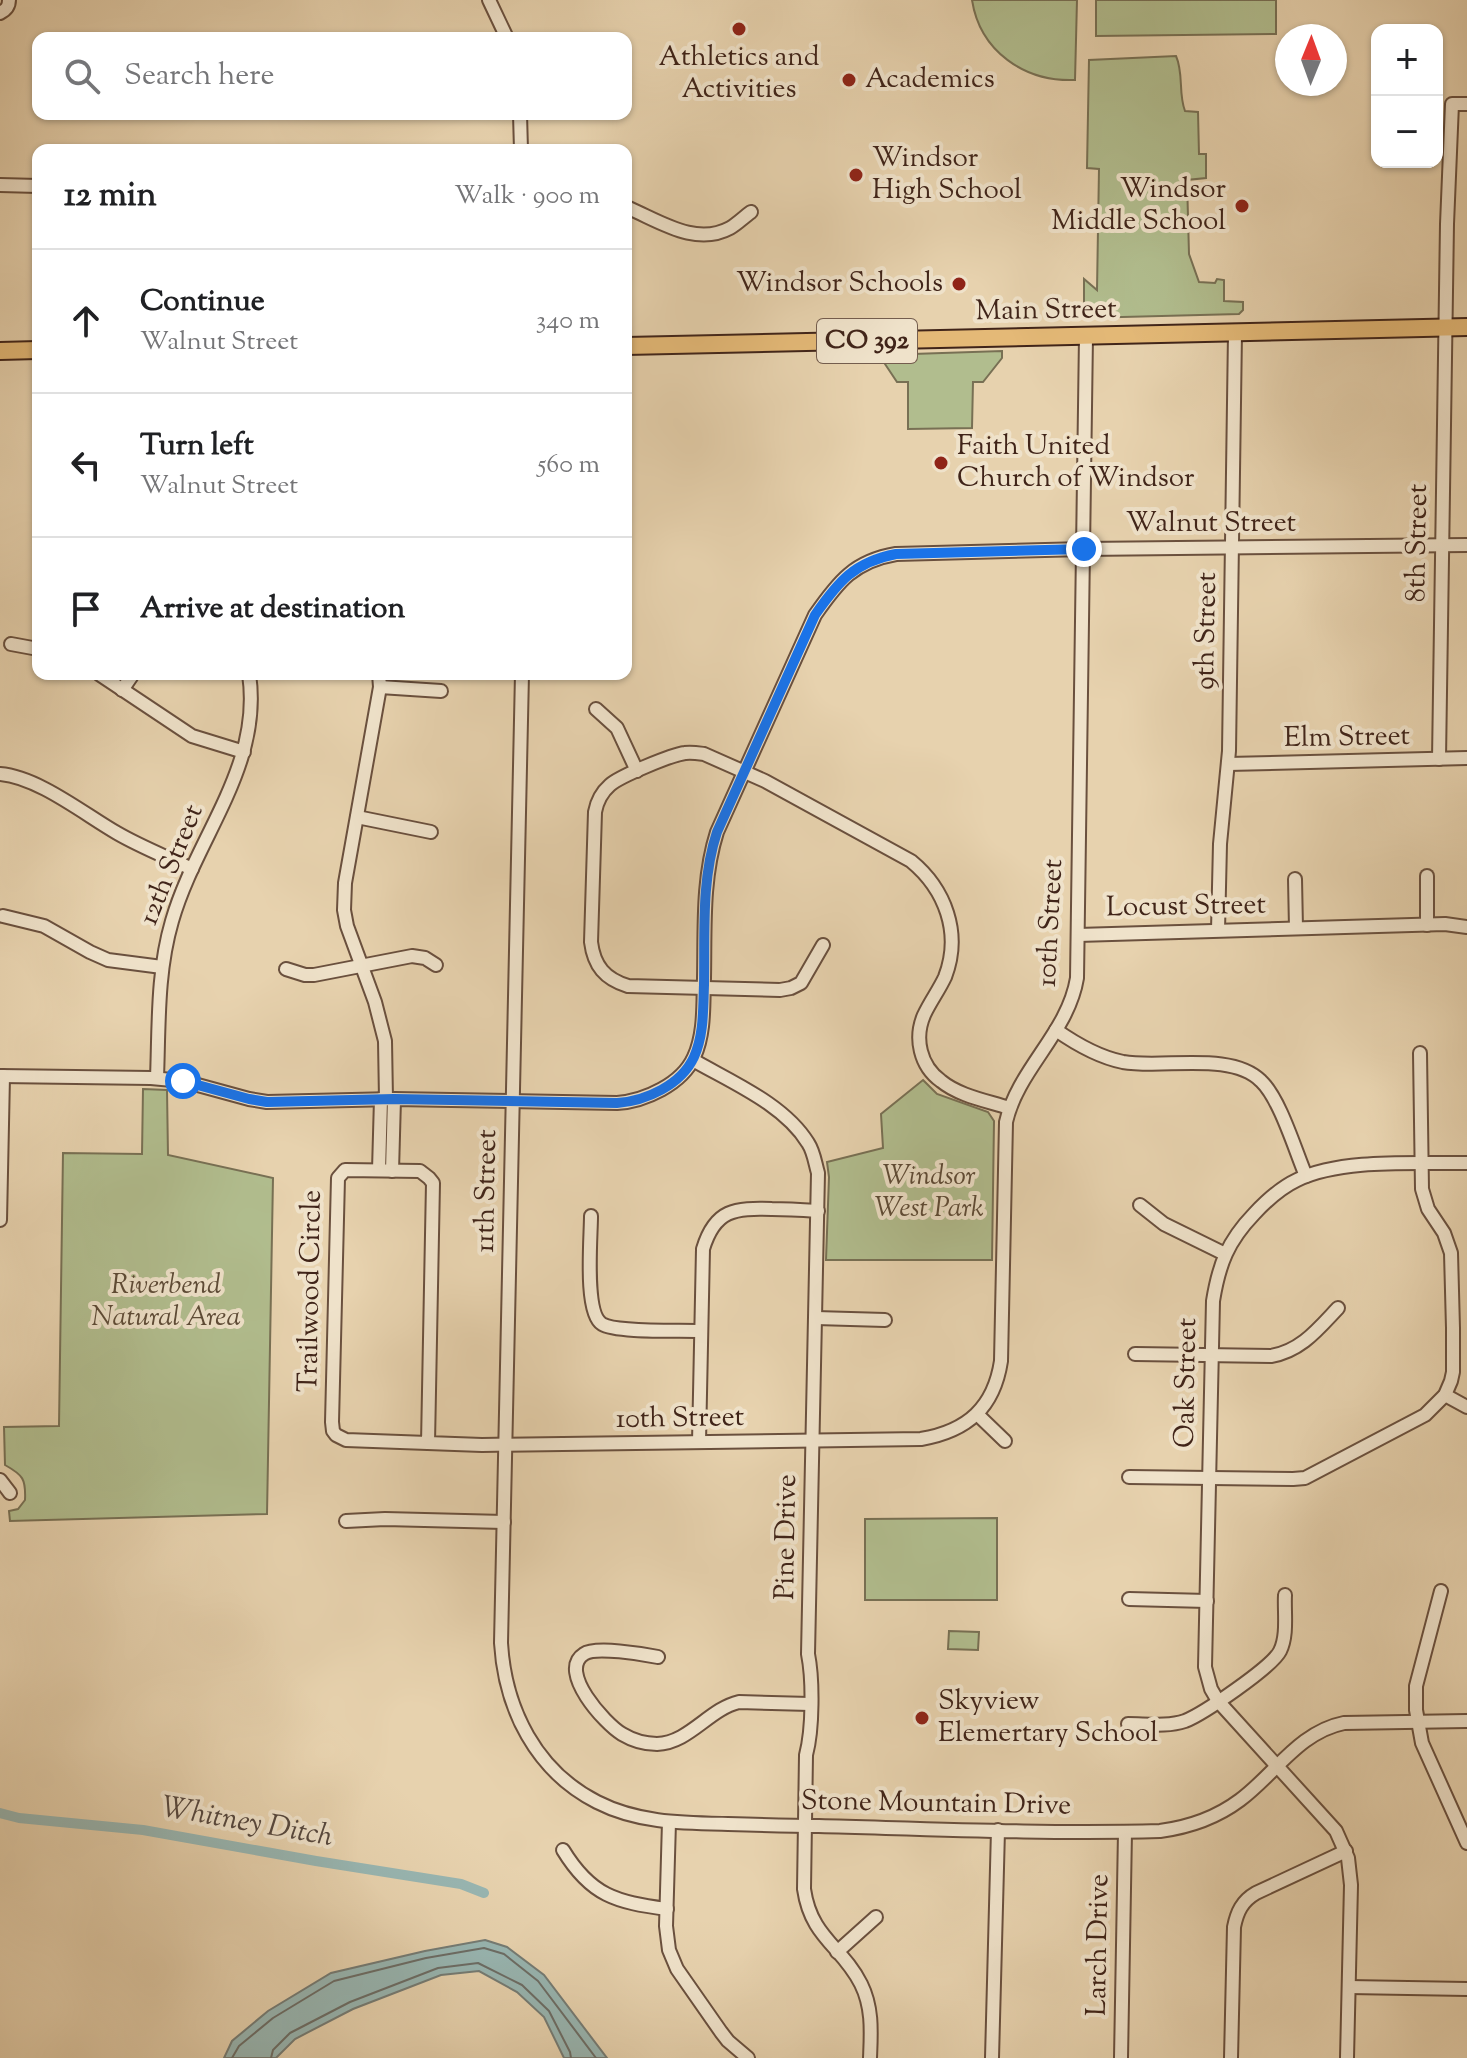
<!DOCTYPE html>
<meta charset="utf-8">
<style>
body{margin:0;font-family:"Sorts Mill Goudy",serif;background:#f6f6f6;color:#202124}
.controls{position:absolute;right:24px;top:24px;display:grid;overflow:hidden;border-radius:16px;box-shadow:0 2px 6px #0004}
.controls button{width:72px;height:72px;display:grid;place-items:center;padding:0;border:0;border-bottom:2px solid #e0e0e0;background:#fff;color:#202124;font:40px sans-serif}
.compass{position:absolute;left:1275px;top:24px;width:72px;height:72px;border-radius:50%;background:#fff;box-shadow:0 2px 6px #0004;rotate:1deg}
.stop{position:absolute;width:24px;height:24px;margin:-18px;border:6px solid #1a73e8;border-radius:50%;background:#fff}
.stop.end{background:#1a73e8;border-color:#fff;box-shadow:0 2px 8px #0008}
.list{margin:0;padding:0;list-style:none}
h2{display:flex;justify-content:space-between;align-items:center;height:104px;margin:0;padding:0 32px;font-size:34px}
h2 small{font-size:26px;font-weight:400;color:#757577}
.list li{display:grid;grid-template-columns:52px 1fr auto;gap:24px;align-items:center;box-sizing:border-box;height:144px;padding:0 32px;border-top:2px solid #e0e0e0}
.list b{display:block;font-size:30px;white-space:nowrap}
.list p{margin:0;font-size:26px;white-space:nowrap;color:#757577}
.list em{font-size:26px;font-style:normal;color:#757577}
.icon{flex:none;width:44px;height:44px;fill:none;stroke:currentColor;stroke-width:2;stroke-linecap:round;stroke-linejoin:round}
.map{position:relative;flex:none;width:1467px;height:2058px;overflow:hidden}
.search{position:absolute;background:#fff;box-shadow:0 2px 6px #0004;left:32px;top:32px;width:600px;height:88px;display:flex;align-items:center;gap:20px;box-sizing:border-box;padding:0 28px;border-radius:16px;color:#757577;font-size:30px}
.panel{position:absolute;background:#fff;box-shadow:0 2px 6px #0004;left:32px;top:144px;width:600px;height:536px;border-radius:16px}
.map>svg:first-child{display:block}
</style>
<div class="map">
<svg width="1467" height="2058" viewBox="0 0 1467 2058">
<rect width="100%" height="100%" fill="#e7d2ae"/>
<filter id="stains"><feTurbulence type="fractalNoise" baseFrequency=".0025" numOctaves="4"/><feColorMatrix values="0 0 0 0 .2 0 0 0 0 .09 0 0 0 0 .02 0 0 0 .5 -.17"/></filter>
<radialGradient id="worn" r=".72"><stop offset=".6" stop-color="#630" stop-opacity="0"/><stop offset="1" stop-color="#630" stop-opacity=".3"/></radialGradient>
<!-- green -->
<g fill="#b1bd8e" stroke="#787054" stroke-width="2">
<path d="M 972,0 L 1077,0 L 1075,80 C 1024,82 980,51 972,0 Z"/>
<path d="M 1096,0 L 1276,0 L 1276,34 L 1096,36 Z"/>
<path d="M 1176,56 C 1184,74 1178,93 1185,111 L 1198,112 L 1199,154 L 1206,154 L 1206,178 L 1187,180 L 1189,254 L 1199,282 L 1215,283 L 1217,279 L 1224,280 L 1224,301 L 1243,302 L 1243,310 L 1239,314 L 1084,318 L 1084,279 L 1097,290 L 1099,169 L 1087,168 L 1089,60 Z"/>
<path d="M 1002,351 L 1002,358 L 983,382 L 973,382 L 972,428 L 908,429 L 908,382 L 897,382 L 883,361 L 883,355 Z"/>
<path d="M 923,1080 L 937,1094 L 988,1112 L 994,1121 L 992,1260 L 826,1260 L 829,1177 L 827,1162 L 883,1148 L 881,1114 Z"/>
<path d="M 143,1089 L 167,1090 L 168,1155 L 273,1178 L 267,1514 L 10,1521 L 9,1511 L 18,1509 L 25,1500 C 26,1479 23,1475 5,1465 L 4,1427 L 59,1426 L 63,1153 L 142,1154 Z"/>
<path d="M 997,1518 L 997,1600 L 865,1600 L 865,1519 Z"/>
<path d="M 949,1631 L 979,1632 L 978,1650 L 948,1649 Z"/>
</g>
<!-- water -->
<path fill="#98b6b2" stroke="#757c75" stroke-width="2" d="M 485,1940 L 507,1947 L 544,1975 L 607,2058 L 564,2058 L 544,2017 L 517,1992 L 479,1971 L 441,1975 L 353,2009 L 295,2039 L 276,2058 L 224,2058 L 232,2041 L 268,2011 L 331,1973 L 425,1951 Z"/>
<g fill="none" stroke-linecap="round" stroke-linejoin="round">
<!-- shore -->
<g stroke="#6c6d66" stroke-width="2">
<path d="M 232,2058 L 239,2046 L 273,2018 L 334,1981 L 426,1958 L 484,1948 L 504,1954 L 538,1981 L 596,2058"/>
<path d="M 271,2058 L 273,2050 L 290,2033 L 350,2002 L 438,1968 L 478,1963 L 522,1985 L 549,2011 L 570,2052 L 571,2058"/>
</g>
<!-- canal -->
<path stroke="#98b6b2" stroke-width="10" d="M 0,1813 L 19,1818 L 143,1830 L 316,1861 L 461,1884 L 484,1893"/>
<defs>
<g id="minor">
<path d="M 489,0 L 507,38"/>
<path d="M 0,13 C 6,10 9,7 9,0"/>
<path d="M 520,114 L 521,150"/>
<path d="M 0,185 L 38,186"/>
<path d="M 626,207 C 658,220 695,247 730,228 C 737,224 744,217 751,212"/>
<path d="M 11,644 L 38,649"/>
<path d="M 99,674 L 192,736 L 244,752"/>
<path d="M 379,674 L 380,687 L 345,883 L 344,910 L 347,926 L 375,1002 L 385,1041 L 386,1099"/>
<path d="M 522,674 L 501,1643 C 505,1709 536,1771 597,1802 C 638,1823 682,1823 728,1824 C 758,1825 788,1826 819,1826 C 932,1829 1047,1834 1160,1831 C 1190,1827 1216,1818 1240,1800 C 1275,1774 1299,1732 1344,1723 L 1467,1721"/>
<path d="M 380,687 L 441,691"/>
<path d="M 122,690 L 133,674"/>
<path d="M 596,709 L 617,728 L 637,771"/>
<path d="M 1439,759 L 1447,224 L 1452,104 L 1467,104"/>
<path d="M 1228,764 L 1467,758"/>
<path d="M 0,774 C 38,777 84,814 117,833 C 141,847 167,857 192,869"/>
<path d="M 357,817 L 431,832"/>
<path d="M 1427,876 L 1427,925"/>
<path d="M 1295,879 L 1296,928"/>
<path d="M 3,916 L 44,926 L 90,952 L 108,960 L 162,967"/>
<path d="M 1218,930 L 1220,844 L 1229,751 L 1235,333"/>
<path d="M 1078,935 L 1445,924 L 1467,927"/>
<path d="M 823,945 L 801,983 L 791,988 L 780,990 L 628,986 C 605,979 594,966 591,942 L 595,812 C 597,801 602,792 610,785 C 620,776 671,755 685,753 C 691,752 697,753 704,754 L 765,781 L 911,861 C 945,889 962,933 945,977 C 939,990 930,1002 924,1015 C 914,1038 920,1066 941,1081 C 959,1096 988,1101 1009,1108"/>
<path d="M 286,969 L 305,975 L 314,975 L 412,956 L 425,958 L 436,965"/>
<path d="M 1056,1030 C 1076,1044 1098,1057 1123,1062 C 1163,1069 1231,1051 1261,1081 C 1280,1099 1295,1150 1306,1176"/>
<path d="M 693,1060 C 731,1082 784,1104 808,1143 C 814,1152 815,1163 818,1173 L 808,1654 C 813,1679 813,1729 806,1755 L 804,1889 C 811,1938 842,1946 861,1984 C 873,2008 871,2033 870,2058"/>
<path d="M 0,1076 L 151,1078 L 183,1081 L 249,1099 L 267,1102 L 394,1099 L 617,1103 C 645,1101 682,1084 694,1057 C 705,1033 703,1005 704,978 C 705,929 702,879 717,832 L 815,615 C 838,582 854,561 896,554 L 1084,549 L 1467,545"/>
<path d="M 157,1078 C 159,1025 157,972 172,921 C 196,837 263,766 249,674"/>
<path d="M 379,1170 L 381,1099"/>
<path d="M 392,1171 L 394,1099"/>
<path d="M 1140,1205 L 1164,1224 L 1225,1254"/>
<path d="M 591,1216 C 591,1238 584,1313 602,1324 C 616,1333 681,1330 701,1331"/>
<path d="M 0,1220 L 3,1076"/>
<path d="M 816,1318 L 885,1320"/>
<path d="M 1135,1354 L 1271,1356 C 1301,1351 1318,1329 1338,1308"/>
<path d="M 1445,1395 L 1467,1407"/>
<path d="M 977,1414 L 1005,1441"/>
<path d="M 699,1442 L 703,1249 C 715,1209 735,1208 772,1209 C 787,1209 803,1210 818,1211"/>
<path d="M 428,1443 L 433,1183 L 429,1178 L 420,1171 L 345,1170 L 338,1178 L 332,1422 L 333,1431 L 336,1435 L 346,1440 L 482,1445 L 921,1439 C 968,1431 994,1407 1001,1361 L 1006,1122 C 1018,1069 1068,1033 1077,978 L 1086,336"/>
<path d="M 1129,1477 L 1293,1479 L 1305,1478 L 1425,1415 L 1445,1395 L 1451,1381 L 1453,1372 L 1453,1328 L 1451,1253 L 1444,1233 L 1428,1209 L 1422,1189 L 1420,1053"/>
<path d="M 0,1480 L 10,1493"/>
<path d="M 346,1521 L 385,1519 L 504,1522"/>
<path d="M 1441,1591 L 1416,1686 L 1416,1710 L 1422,1743 L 1467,1843"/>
<path d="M 1129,1599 L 1207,1601"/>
<path d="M 658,1657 C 643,1654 595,1646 584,1654 C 557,1671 605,1724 622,1734 C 632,1740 645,1744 657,1744 C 689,1743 709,1709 739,1702 L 810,1704"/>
<path d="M 1128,1724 C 1147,1724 1167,1727 1185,1721 C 1203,1714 1272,1667 1280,1651 C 1288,1635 1284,1612 1285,1595"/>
<path d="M 669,1822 L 666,1926 L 669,1950 L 677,1969 L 721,2032 L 728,2041 L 748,2058"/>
<path d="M 563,1850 C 591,1896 616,1902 667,1909"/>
<path d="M 837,1952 L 876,1917"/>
<path d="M 1349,1987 L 1467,1989"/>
<path d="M 992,2058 L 998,1830"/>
<path d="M 1121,2058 L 1125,1832"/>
<path d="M 1231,2058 L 1234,1927 C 1237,1912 1242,1901 1256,1893 L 1346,1851"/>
<path d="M 1347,2058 L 1351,1885 L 1348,1858 L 1336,1831 L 1218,1701 L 1211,1689 L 1205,1667 L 1213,1301 C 1219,1264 1228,1241 1254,1214 C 1267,1200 1280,1188 1297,1180 C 1342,1158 1417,1164 1467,1163"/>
</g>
<g id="major">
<path d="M 626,346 L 1467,327"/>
<path d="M 0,351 L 38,350"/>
</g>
</defs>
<!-- minor casing -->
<use href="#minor" stroke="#6a503e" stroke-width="16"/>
<!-- major casing -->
<use href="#major" stroke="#402419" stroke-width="20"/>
<!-- minor -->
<use href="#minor" stroke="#efe2ca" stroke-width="12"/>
<!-- major -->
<use href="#major" stroke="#e4b977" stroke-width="16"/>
</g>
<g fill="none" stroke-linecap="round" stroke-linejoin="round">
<!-- route -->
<path stroke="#1a73e8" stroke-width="10" d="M 183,1081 L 249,1099 L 267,1102 L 394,1099 L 617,1103 C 646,1101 681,1085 694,1057 C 704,1035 703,1009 704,985 C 705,934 701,880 717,832 L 815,615 C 838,582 854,562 896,554 L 1084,549"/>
</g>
<!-- markers -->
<g fill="#8f2418" stroke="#efe2ca" stroke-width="3">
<circle cx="739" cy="29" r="8"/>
<circle cx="849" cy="80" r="8"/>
<circle cx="856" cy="175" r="8"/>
<circle cx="1242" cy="206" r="8"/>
<circle cx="959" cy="284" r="8"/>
<circle cx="941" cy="463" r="8"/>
<circle cx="922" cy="1718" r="8"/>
</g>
<g text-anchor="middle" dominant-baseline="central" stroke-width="8" stroke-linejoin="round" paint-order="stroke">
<!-- shield labels -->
<rect fill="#efe2ca" stroke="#745d4e" stroke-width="2" x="817" y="319" width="100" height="44" rx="6"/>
<g font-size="26" font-weight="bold" fill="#402419">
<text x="867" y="341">CO 392</text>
</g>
<!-- poi labels -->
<g font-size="28" fill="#402419" stroke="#efe2ca" text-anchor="start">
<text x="739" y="58" text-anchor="middle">Athletics and<tspan x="739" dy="32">Activities</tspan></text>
<text x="865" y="80">Academics</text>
<text x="872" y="159">Windsor<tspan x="872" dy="32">High School</tspan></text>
<text x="1226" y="190" text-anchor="end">Windsor<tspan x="1226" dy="32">Middle School</tspan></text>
<text x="943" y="284" text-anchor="end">Windsor Schools</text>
<text x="957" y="447">Faith United<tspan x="957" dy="32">Church of Windsor</tspan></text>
<text x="938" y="1702">Skyview<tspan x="938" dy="32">Elemertary School</tspan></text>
</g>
<!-- street labels -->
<g font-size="28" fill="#402419" stroke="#efe2ca">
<text transform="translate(1046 311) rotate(-1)">Main Street</text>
<text x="1211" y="524">Walnut Street</text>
<text transform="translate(1418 543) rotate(-89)">8th Street</text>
<text transform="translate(1207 631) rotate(-89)">9th Street</text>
<text transform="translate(1347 738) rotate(-1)">Elm Street</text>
<text transform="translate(172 865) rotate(-68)">12th Street</text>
<text transform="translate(1186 907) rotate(-1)">Locust Street</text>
<text transform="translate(1051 923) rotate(-87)">10th Street</text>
<text transform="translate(487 1191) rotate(-89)">11th Street</text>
<text transform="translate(311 1291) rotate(-89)">Trailwood Circle</text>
<text transform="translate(1187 1383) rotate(-89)">Oak Street</text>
<text transform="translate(680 1419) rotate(-1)">10th Street</text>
<text transform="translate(787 1537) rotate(-89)">Pine Drive</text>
<text transform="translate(936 1804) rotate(1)">Stone Mountain Drive</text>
<text transform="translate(1099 1945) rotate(-89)">Larch Drive</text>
</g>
<!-- park labels -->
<g font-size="28" font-style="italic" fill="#5c4a36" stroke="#efe2ca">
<text x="929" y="1177">Windsor<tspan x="929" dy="32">West Park</tspan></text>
<text x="166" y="1286">Riverbend<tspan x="166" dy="32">Natural Area</tspan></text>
</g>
<!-- water labels -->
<g font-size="30" font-style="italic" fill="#56483f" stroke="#efe2ca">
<text transform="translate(247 1823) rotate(10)">Whitney Ditch</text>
</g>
</g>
<rect width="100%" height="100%" filter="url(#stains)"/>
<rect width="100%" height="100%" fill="url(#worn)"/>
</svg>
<div class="controls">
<button>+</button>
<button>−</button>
</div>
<svg class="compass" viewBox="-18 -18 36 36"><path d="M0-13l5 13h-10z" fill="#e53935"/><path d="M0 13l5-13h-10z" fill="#757577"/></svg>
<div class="stop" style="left:183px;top:1081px"></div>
<div class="stop end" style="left:1084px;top:549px"></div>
<div class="search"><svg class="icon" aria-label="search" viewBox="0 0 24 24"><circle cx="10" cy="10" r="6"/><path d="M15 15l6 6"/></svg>Search here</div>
<section class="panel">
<h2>12 min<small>Walk · 900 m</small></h2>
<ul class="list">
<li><svg class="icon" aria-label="ahead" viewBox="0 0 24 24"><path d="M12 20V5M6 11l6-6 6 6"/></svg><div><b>Continue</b><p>Walnut Street</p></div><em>340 m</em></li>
<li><svg class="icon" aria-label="left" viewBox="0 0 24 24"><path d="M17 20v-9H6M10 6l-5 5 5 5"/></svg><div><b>Turn left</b><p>Walnut Street</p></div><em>560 m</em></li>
<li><svg class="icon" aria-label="arrive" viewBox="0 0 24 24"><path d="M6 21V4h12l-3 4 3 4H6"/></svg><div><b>Arrive at destination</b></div></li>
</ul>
</section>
</div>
